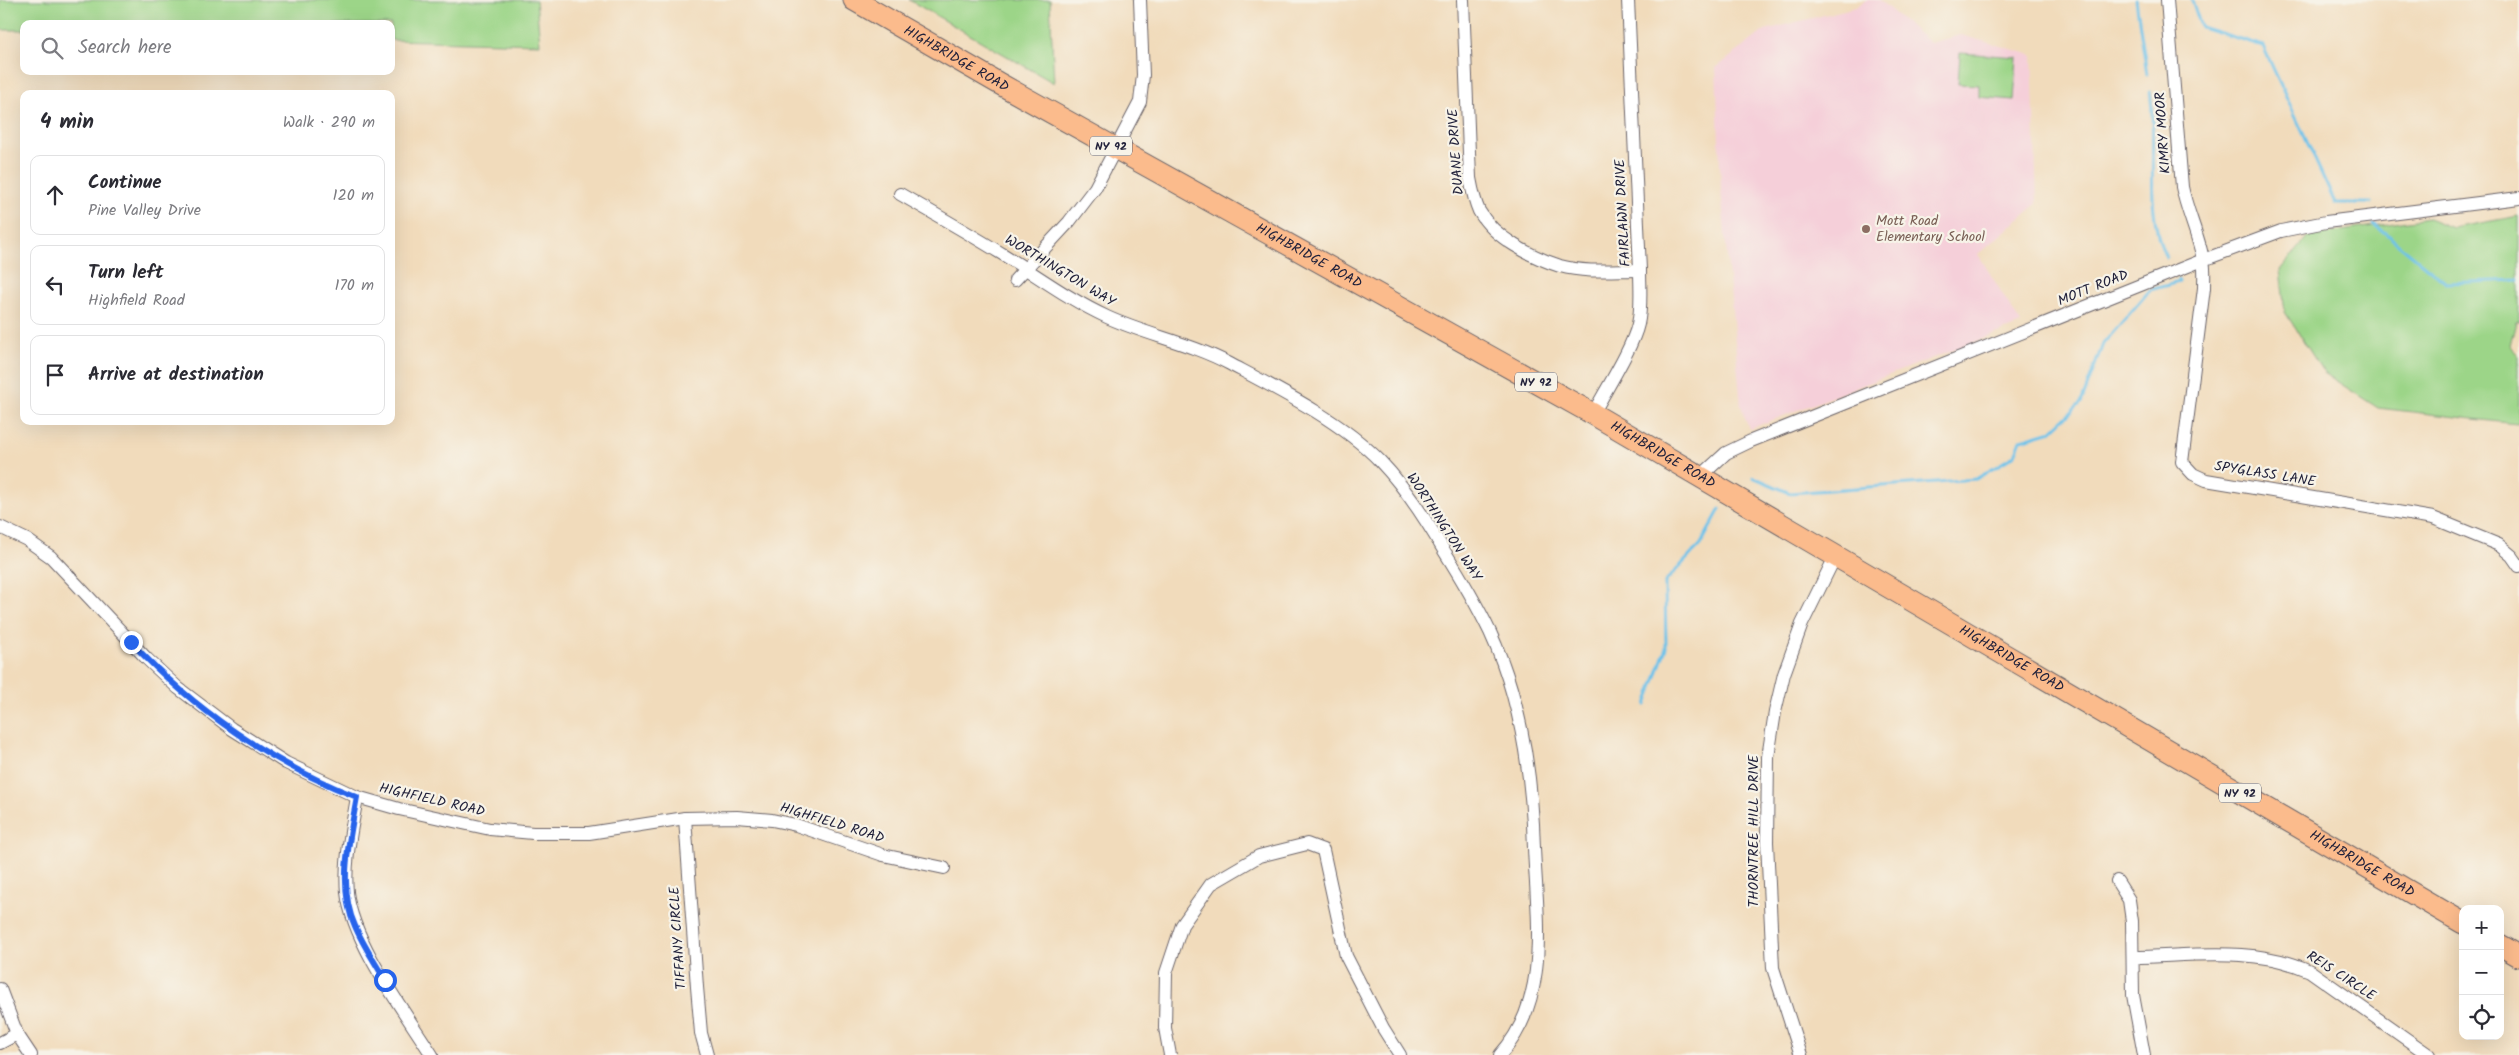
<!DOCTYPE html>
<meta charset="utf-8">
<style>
body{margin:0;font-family:Kalam,sans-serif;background:#f2f2f3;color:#2b2b33}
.controls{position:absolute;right:15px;bottom:15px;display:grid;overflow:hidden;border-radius:10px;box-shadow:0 5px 20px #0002}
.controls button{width:45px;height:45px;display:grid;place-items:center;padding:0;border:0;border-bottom:1px solid #e1e1e2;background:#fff;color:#2b2b33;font:25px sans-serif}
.stop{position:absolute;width:15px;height:15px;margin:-11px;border:4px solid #2563eb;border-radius:50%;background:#fff}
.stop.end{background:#2563eb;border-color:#fff;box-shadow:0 1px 5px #0008}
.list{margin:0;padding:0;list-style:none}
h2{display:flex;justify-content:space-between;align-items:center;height:65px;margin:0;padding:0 20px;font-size:21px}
h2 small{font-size:16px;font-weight:400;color:#7c7c81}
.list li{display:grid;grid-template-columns:32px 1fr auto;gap:15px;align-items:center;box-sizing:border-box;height:80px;margin:0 10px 10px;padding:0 10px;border:1px solid #e1e1e2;border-radius:10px}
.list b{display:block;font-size:19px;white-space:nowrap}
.list p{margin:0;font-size:16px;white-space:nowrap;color:#7c7c81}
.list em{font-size:16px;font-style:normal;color:#7c7c81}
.icon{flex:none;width:28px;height:28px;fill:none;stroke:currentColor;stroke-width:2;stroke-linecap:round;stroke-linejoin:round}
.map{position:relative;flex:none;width:2519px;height:1055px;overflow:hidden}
.search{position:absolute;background:#fff;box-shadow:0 5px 20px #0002;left:20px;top:20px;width:375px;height:55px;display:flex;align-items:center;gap:12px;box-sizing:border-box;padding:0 18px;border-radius:10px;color:#7c7c81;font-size:19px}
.panel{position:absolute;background:#fff;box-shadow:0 5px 20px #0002;left:20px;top:90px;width:375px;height:335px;border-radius:10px}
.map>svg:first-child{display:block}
</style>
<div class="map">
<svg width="2519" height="1055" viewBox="0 0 2519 1055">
<rect width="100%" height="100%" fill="#f7f3e8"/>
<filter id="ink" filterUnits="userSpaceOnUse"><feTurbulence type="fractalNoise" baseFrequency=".02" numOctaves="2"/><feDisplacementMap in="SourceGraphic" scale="10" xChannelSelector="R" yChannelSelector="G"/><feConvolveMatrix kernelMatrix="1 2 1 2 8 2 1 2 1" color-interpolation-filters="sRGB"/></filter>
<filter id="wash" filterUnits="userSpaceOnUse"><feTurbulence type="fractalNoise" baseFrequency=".0096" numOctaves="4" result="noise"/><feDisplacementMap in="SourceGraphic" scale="20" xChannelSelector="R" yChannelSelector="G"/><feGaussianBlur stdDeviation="1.12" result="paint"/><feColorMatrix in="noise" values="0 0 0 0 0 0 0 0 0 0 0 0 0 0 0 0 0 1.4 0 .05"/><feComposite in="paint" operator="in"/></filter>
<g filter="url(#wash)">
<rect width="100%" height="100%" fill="#f1dbbb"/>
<!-- built -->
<path fill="#f5cfd9" d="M 1866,0 L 1879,0 L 1930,43 L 1961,35 L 2032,55 L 2037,204 L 1978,254 L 2021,324 L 1749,429 L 1741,406 L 1721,191 L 1716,68 L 1765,30 L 1856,7 Z"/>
<!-- green -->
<g fill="#9cd588" stroke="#5f7c62">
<path d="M 0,0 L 536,0 L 540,44 L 391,40 L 391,24 L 24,24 L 24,30 L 0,30 Z"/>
<path d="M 909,0 L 1050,0 L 1054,83 Z"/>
<path d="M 1960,53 L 2017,57 L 2014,100 L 1979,97 L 1979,85 L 1958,84 Z"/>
<path d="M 2519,216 L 2519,321 L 2516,322 L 2510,346 L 2519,356 L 2519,423 L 2517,424 L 2378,408 L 2324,373 L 2285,312 L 2280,270 L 2308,236 L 2428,218 L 2453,228 Z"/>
</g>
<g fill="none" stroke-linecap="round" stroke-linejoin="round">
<!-- stream -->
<g stroke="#6dc2ea" stroke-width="3">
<path d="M 2136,0 L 2147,74"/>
<path d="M 2192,0 L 2201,27 L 2263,46 L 2335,203 L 2371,203"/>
<path d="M 2150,91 C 2158,143 2143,210 2166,258"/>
<path d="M 2374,224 L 2446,283 L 2519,280"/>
<path d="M 1753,477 L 1790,493 L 1976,479 L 2015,455 L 2021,440 L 2051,431 L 2081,403 L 2103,344 L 2150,290 L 2179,282 L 2178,280"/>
<path d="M 1646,705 L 1666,648 L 1665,582 L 1701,544 L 1720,509"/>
</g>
</g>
</g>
<g filter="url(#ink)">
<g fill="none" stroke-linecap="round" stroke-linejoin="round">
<defs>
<g id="minor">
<path d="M 1463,0 L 1470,178 C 1472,189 1474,200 1479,211 C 1494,238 1532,257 1560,266 C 1586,273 1614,270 1640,270"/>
<path d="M 2167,0 L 2182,187 C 2187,212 2199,236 2203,260 C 2205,269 2204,279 2204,288 L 2182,462 L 2193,474 L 2206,480 L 2433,518 L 2499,545 L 2512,556 L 2519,566"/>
<path d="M 900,194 C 935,214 970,234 1004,255 C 1038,276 1070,300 1107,317 C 1146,335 1191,343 1230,364 C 1279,390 1341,421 1380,461 C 1405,487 1425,518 1443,549 C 1460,576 1476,603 1490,632 C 1521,699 1532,776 1534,848 C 1537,918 1551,999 1500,1055"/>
<path d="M 1015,280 L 1069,222 L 1095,188 L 1140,102 L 1143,75 L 1140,0"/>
<path d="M 1593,414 C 1605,391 1633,347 1638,324 C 1642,307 1640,287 1640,270 L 1628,0"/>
<path d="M 1701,476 L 1726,453 L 1751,441 L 2203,260 L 2281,231 L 2326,222 L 2519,198"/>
<path d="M 0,527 L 27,540 L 51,557 L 147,659 L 178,688 L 232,729 L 286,763 L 357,797 L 399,809 L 490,829 L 533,833 L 589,833 L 685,818 L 737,817 L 772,820 L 796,825 L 883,855 L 944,868"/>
<path d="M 357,797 C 352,828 344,861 347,892 C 352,942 405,1012 432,1055"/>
<path d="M 685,818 L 697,987 L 701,1033 L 707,1055"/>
<path d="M 2117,881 L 2129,900 L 2132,921 L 2133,995 L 2144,1055"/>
<path d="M 2134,957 C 2192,956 2255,946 2310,971 L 2429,1055"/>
<path d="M 0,989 L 17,1034 L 31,1055"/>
<path d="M 0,1043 L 17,1034"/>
<path d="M 1170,1055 L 1165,1028 L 1166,973 L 1182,925 L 1211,884 L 1259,856 L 1307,844 L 1323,850 L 1346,956 L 1383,1028 L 1400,1055"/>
<path d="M 1801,1055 L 1773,968 L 1767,842 L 1768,757 L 1775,712 L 1784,674 L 1802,624 L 1836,555"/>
</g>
<g id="trunk">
<path id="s1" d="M 854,0 L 1000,84 L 1593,414 L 2463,923"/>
<path d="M 2500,945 L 2519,956"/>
</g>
</defs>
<!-- minor casing -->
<use href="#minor" stroke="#6a6368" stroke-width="14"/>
<!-- trunk casing -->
<use href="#trunk" stroke="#6a6368" stroke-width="23"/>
<!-- minor -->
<use href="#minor" stroke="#fff" stroke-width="12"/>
<!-- trunk -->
<use href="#trunk" stroke="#fbbb8c" stroke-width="21"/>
</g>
</g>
<g fill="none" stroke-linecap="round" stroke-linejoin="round" filter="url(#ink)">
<!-- route -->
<path stroke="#2563eb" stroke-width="6" d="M 131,642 C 193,709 272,764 357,797 C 350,837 337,887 355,926 C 363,945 375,962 385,980"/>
</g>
<!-- markers -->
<circle fill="#8d6e63" stroke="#f7f3e8" stroke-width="2" cx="1866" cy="229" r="5"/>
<g text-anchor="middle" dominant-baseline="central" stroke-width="4.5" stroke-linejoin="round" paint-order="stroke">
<!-- shield labels -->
<g fill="#f7f3e8" stroke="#62616f" stroke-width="1">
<rect x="1090" y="136.5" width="42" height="19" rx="4"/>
<rect x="1515" y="372.5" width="42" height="19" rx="4"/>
<rect x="2219" y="783.5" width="42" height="19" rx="4"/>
</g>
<g font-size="12" font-weight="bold" fill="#22223b">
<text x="1111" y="146">NY 92</text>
<text x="1536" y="382">NY 92</text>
<text x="2240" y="793">NY 92</text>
</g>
<!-- street labels -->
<g font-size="14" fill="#22223b" stroke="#f7f3e8">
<text stroke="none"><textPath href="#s1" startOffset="118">HIGHBRIDGE ROAD</textPath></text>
<text transform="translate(2163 133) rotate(-94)">KIMRY MOOR</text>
<text transform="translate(1456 152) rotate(-94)">DUANE DRIVE</text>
<text transform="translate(1623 213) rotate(-93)">FAIRLAWN DRIVE</text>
<text stroke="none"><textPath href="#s1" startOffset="522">HIGHBRIDGE ROAD</textPath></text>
<text transform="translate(1060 271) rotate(31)">WORTHINGTON WAY</text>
<text transform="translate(2093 288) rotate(-22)">MOTT ROAD</text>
<text stroke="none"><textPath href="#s1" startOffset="928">HIGHBRIDGE ROAD</textPath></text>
<text transform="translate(2265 474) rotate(9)">SPYGLASS LANE</text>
<text transform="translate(1444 527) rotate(57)">WORTHINGTON WAY</text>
<text stroke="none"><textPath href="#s1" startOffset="1332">HIGHBRIDGE ROAD</textPath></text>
<text transform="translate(432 800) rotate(13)">HIGHFIELD ROAD</text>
<text transform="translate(832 823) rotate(17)">HIGHFIELD ROAD</text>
<text transform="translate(1754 831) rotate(-90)">THORNTREE HILL DRIVE</text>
<text stroke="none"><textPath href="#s1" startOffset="1738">HIGHBRIDGE ROAD</textPath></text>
<text transform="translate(678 938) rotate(-94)">TIFFANY CIRCLE</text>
<text transform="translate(2341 976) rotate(33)">REIS CIRCLE</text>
</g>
<!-- education labels -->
<g font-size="14" fill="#785e54" stroke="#f7f3e8" text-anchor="start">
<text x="1876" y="221">Mott Road<tspan x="1876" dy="16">Elementary School</tspan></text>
</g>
</g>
</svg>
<div class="controls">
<button>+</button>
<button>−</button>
<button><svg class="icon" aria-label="locate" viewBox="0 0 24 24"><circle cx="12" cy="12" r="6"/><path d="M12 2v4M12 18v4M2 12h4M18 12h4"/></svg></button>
</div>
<div class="stop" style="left:385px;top:980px"></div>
<div class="stop end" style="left:131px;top:642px"></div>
<div class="search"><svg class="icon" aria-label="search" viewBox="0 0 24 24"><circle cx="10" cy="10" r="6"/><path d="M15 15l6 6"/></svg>Search here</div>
<section class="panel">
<h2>4 min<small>Walk · 290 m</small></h2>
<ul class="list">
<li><svg class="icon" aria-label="ahead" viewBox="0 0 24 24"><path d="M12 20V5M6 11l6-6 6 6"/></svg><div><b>Continue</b><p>Pine Valley Drive</p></div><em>120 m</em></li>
<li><svg class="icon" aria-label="left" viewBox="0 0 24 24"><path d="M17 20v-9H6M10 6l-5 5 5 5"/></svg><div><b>Turn left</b><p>Highfield Road</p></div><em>170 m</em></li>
<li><svg class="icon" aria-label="arrive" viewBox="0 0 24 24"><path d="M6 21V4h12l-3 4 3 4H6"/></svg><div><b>Arrive at destination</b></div></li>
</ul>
</section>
</div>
